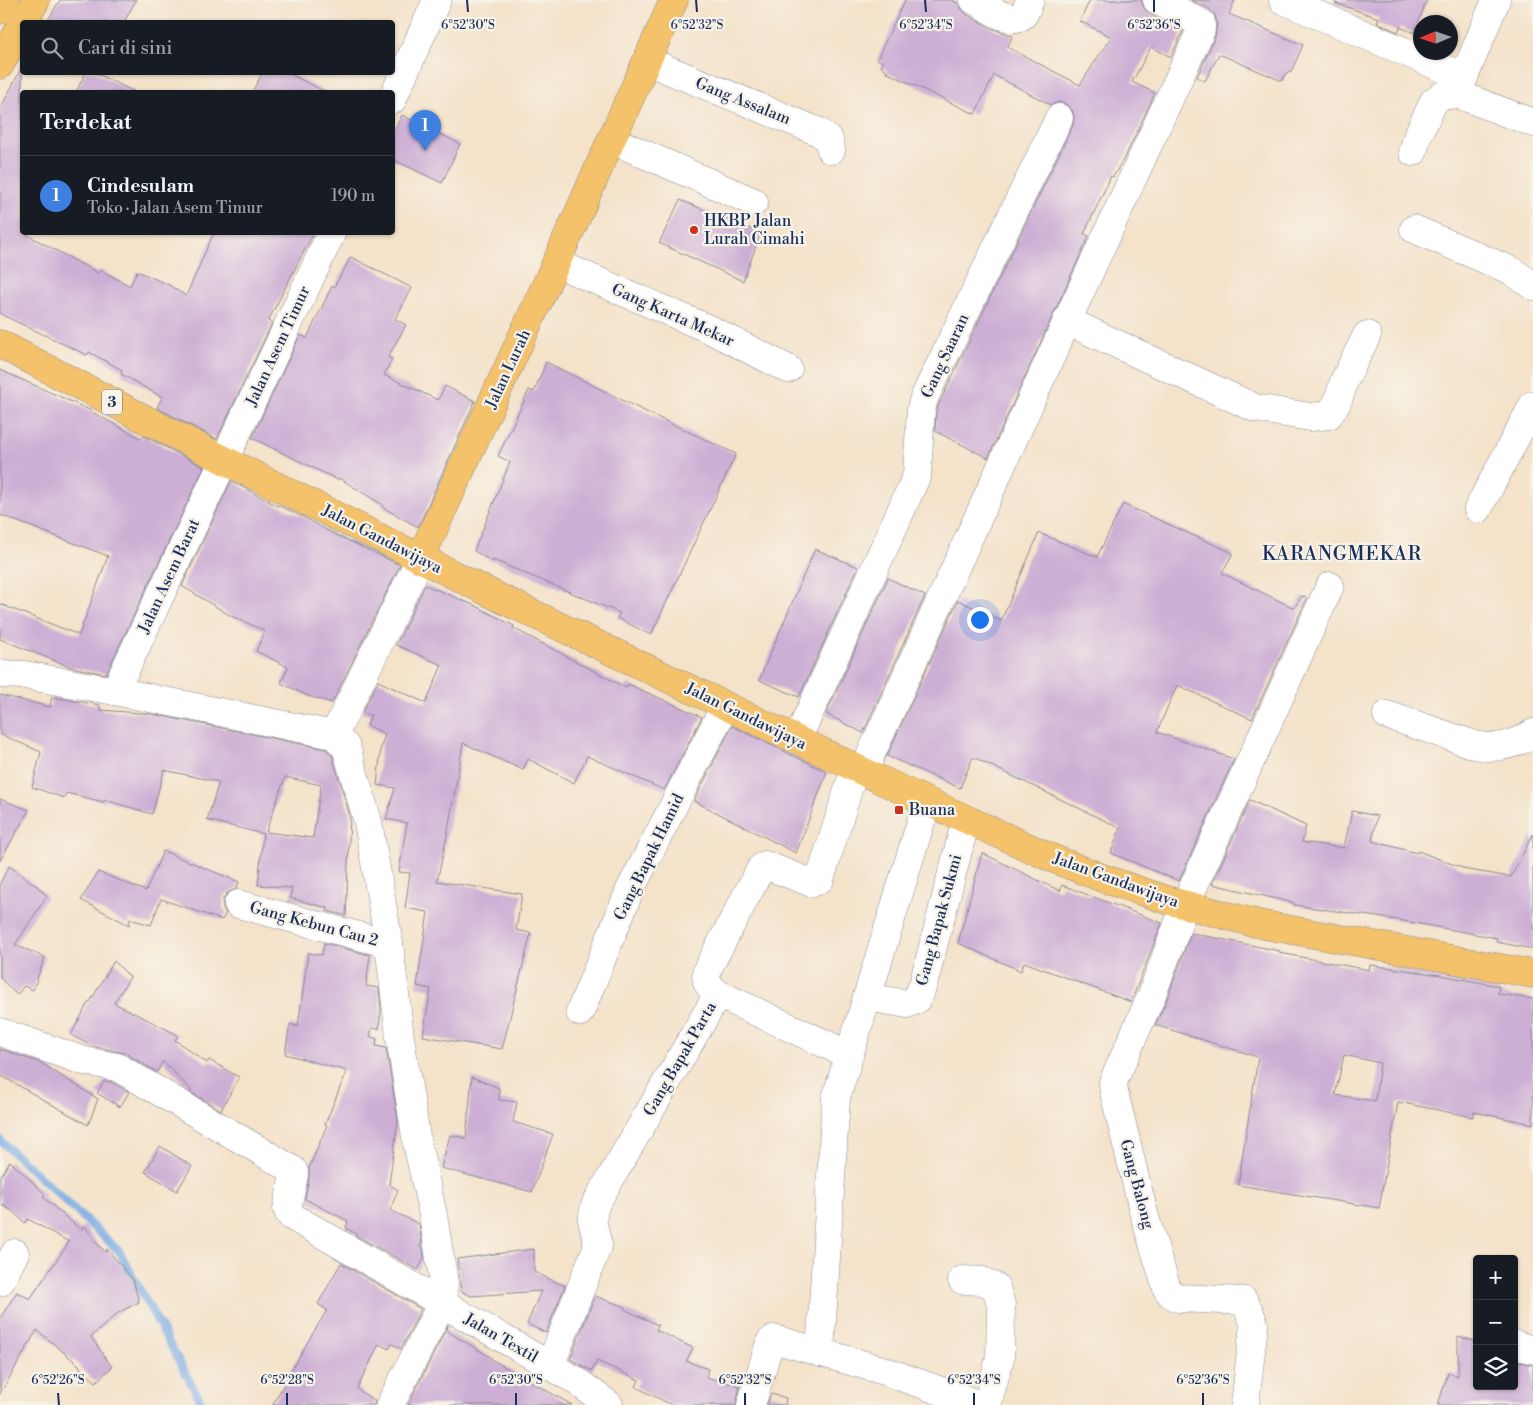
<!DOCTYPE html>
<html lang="id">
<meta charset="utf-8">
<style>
body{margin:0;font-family:"Libre Bodoni",serif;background:#242831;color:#f1f3f6}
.controls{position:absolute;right:15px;bottom:15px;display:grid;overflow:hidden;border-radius:5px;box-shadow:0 1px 4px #0004}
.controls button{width:45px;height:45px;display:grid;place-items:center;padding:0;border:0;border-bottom:1px solid #363941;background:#171b24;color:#f1f3f6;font:25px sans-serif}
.compass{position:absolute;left:1413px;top:15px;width:45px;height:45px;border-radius:50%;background:#171b24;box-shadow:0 1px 4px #0004;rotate:268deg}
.you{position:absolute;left:979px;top:619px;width:18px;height:18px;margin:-12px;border:4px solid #fff;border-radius:50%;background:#1a73e8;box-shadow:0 0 0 8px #1a73e833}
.badge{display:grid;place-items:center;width:32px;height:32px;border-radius:50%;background:#8c9099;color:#fff;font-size:16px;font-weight:700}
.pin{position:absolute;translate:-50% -41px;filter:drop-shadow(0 1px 2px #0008)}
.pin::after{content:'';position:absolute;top:26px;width:18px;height:15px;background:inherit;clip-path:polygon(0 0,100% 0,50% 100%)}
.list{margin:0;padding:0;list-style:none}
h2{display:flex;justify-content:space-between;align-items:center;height:65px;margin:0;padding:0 20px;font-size:21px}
h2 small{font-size:16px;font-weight:400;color:#9ea1a6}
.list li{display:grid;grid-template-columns:32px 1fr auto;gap:15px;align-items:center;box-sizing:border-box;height:80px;padding:0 20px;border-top:1px solid #363941}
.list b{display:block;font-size:19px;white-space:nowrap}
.list p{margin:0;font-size:16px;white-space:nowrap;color:#9ea1a6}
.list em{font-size:16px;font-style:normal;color:#9ea1a6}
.icon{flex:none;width:28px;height:28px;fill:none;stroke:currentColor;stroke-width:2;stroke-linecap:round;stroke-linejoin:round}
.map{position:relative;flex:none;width:1533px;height:1405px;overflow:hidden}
.search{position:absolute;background:#171b24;box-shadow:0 1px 4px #0004;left:20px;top:20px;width:375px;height:55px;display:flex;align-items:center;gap:12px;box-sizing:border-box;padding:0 18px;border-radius:5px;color:#9ea1a6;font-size:19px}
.panel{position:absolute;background:#171b24;box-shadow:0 1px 4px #0004;left:20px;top:90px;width:375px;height:145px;border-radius:5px}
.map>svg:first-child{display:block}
</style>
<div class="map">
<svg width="1533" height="1405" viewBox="0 0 1533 1405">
<rect width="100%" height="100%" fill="#f7f3e8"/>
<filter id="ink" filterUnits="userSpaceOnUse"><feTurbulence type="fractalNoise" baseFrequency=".02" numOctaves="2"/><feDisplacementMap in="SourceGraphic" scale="10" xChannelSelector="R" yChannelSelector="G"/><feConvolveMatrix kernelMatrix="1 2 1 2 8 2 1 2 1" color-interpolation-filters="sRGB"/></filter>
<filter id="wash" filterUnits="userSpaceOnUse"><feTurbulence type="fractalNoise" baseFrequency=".0096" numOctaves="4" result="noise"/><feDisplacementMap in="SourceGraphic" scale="20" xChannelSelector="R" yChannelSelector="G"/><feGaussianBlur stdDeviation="1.12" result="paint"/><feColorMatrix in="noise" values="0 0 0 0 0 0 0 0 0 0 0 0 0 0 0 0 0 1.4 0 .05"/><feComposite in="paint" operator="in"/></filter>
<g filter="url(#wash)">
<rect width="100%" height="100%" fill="#f4e2c9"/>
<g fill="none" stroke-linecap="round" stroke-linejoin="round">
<!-- stream -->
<path stroke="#78aae4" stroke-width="8" d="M 0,1140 L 119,1251 L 203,1405"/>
</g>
<g id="blocks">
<!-- building -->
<g fill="#cdafd5" fill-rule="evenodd">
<path d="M 60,0 L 136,0 L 124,22 L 47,22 Z"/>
<path d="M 905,0 L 952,0 L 959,4 L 961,8 L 966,14 L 991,28 L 1013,36 L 1007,47 L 1080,85 L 1111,37 L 1080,21 L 1090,0 L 1141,0 L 1144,8 L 1149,14 L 1183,31 L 1171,57 L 1151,47 L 1132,82 L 1155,93 L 1127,153 L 1113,177 L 1111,176 L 1084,234 L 1089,236 L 988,458 L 935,431 L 936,412 L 939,404 L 1073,125 L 1074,116 L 1072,110 L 1066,104 L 1058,102 L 1051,105 L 994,75 L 975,114 L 886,72 L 887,70 L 881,67 L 883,62 L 877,59 Z"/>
<path d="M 1191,0 L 1235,0 L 1229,14 L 1303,45 L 1291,72 L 1286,73 L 1282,81 L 1219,54 L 1205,81 L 1197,77 L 1215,37 L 1217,23 L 1215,15 L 1209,9 Z"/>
<path d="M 1335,0 L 1427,0 L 1414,33 L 1400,27 L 1398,32 L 1377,23 L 1379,18 L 1335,3 Z"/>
<path d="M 22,67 L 22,232 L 98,273 L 100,270 L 130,286 L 137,271 L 169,285 L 186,296 L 214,232 L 314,232 L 268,321 L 272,323 L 217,439 L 157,408 L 162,397 L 121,374 L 122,370 L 89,352 L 87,355 L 0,314 L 0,109 Z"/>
<path d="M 86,72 L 93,72 L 135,92 L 76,92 Z"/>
<path d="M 263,72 L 286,72 L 326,92 L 252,92 Z"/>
<path d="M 402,115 L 460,144 L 442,183 L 392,159 L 392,135 Z"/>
<path d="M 680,200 L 761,233 L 743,281 L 659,243 Z"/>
<path d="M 351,257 L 412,288 L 395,319 L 406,325 L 388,357 L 392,359 L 384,375 L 438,400 L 445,386 L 475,401 L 418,527 L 382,507 L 383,505 L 339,478 L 338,480 L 252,438 L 300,335 L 307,338 L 332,286 L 334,287 Z"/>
<path d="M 546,362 L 640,409 L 736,454 L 651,635 L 617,618 L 620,613 L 493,560 L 493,562 L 474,551 L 510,462 L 498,456 L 529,390 L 534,392 Z"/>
<path d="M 0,370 L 90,410 L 90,411 L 142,439 L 144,436 L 204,467 L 106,674 L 71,667 L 0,639 L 0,604 L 79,635 L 108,556 L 0,515 Z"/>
<path d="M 231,481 L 278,506 L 278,505 L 305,518 L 330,532 L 400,565 L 332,703 L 308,696 L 281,683 L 288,667 L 256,651 L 265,631 L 231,616 L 182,586 Z"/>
<path d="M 1123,504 L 1233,553 L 1222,573 L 1294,608 L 1302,596 L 1307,598 L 1252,719 L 1177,685 L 1157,732 L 1234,759 L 1179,881 L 1111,853 L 1120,828 L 973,757 L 960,788 L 887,756 L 958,600 L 1001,621 L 1039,533 L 1097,557 Z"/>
<path d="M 815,549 L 858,567 L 799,697 L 759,680 Z"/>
<path d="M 888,578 L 925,596 L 863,733 L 826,714 Z"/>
<path d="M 425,585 L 476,606 L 514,626 L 513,628 L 626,688 L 628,684 L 702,717 L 664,790 L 587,756 L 574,783 L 528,759 L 523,770 L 463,743 L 447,836 L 437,881 L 522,894 L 516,930 L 531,933 L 502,1049 L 423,1036 L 431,989 L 417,986 L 428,912 L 405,908 L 410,873 L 399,872 L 407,823 L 386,819 L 395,788 L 377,785 L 381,747 L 385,734 L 367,725 L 371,715 L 362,713 L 378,681 L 426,703 L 442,665 L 396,645 Z"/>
<path d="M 0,695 L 50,707 L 52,697 L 100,705 L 100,710 L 152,714 L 326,749 L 332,755 L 350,816 L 346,916 L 327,911 L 328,908 L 290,898 L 292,888 L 258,885 L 263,834 L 207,820 L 219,782 L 164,770 L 152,814 L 105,800 L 104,802 L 66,793 L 64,798 L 32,787 L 41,752 L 0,734 ZM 285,777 L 321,785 L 313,838 L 266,832 Z"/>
<path d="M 732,726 L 827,772 L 796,853 L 694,801 Z"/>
<path d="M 0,799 L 29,810 L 0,861 Z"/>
<path d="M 1250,800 L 1306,826 L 1302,842 L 1344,848 L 1352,811 L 1377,816 L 1372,841 L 1417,853 L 1418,851 L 1468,870 L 1511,877 L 1533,834 L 1533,949 L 1496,942 L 1497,938 L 1398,920 L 1294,905 L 1294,903 L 1212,884 Z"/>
<path d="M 163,851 L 239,882 L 236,889 L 227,893 L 223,900 L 223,908 L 226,913 L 222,920 L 161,899 L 151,925 L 130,919 L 129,925 L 81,900 L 98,872 L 146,891 Z"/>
<path d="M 982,853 L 1060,891 L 1062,885 L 1162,923 L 1131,1002 L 1024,962 L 1021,971 L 958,943 Z"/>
<path d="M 9,866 L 38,887 L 47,896 L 15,945 L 45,957 L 33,990 L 24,986 L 17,995 L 0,978 L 0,883 Z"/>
<path d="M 1191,933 L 1280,951 L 1280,953 L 1369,970 L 1370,965 L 1440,975 L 1499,986 L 1498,994 L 1533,999 L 1533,1124 L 1474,1112 L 1473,1117 L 1398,1102 L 1379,1208 L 1238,1185 L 1258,1057 L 1155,1025 L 1166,1002 ZM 1344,1055 L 1380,1063 L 1375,1101 L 1335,1095 Z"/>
<path d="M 324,943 L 370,955 L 366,986 L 379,988 L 381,1010 L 379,1029 L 372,1028 L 370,1036 L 377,1039 L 376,1046 L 386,1048 L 398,1120 L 389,1184 L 398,1190 L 390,1210 L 419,1224 L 422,1242 L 420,1247 L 423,1248 L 424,1258 L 418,1270 L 355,1235 L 356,1234 L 346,1228 L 348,1221 L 305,1199 L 309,1178 L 309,1168 L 327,1125 L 325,1124 L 347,1071 L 285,1054 L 290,1024 L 298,1027 L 308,953 L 322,955 Z"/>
<path d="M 114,961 L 130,977 L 114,1003 L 178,1035 L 175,1040 L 207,1063 L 209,1060 L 239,1077 L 221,1110 L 190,1092 L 191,1090 L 163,1061 L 157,1072 L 125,1053 L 91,1046 L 71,1035 L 89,1001 L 90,1002 Z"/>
<path d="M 0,1049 L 41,1063 L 98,1099 L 88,1125 L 0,1075 Z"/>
<path d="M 472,1077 L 499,1088 L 499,1100 L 517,1102 L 513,1122 L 553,1134 L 532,1192 L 441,1168 L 450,1135 L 466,1138 Z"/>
<path d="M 104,1081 L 111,1082 L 129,1092 L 120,1107 L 97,1093 Z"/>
<path d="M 160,1146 L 192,1166 L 177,1191 L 145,1172 Z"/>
<path d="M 10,1161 L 45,1194 L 43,1197 L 81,1230 L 84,1225 L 99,1246 L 106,1252 L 107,1249 L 133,1280 L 139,1302 L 118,1313 L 91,1337 L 112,1367 L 96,1382 L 79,1367 L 80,1366 L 37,1330 L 0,1394 L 0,1318 L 17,1292 L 30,1299 L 69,1242 L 28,1219 L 25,1223 L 11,1210 L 0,1204 L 0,1177 Z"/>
<path d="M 534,1249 L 534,1272 L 565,1286 L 546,1333 L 527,1324 L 541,1291 L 471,1296 L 461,1291 L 457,1259 Z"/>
<path d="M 341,1263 L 421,1309 L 401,1349 L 392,1344 L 389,1349 L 379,1344 L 357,1389 L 375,1401 L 374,1405 L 273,1405 L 291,1370 L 327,1310 L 318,1304 Z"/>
<path d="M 595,1296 L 625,1307 L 624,1309 L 658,1325 L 656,1330 L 693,1348 L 686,1361 L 708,1369 L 706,1377 L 740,1386 L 736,1405 L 672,1405 L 636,1387 L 639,1380 L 597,1361 L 592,1371 L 570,1359 Z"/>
<path d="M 448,1325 L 447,1331 L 492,1358 L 491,1359 L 572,1405 L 408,1405 Z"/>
<path d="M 1458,1336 L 1477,1342 L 1477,1386 L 1514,1386 L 1514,1360 L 1533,1365 L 1533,1405 L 1438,1405 L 1448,1373 L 1458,1376 Z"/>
<path d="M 771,1394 L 786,1398 L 785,1405 L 767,1405 Z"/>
</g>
</g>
</g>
<g filter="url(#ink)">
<use href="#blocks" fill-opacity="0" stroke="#888894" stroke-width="1"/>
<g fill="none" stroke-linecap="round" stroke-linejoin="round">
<defs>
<g id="minor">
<path d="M 974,0 C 986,6 1011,26 1023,15 C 1026,12 1028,4 1030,0"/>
<path d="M 1283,0 L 1464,77"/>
<path d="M 647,61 L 819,132 L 829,140 L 831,150"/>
<path d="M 1457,94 L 1533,123"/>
<path d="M 392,100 L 437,0"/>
<path d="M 612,140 L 754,202"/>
<path d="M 1413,152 L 1418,135 L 1434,101 L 1441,96 L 1457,94 L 1496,0"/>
<path d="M 1414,229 L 1512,271 L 1533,286"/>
<path d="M 556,263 L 711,330 L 788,369"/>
<path d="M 1067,321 L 1255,408 L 1310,417 L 1329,415 L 1337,403 L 1345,379 L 1367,335"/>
<path d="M 1478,509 L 1533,405"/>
<path d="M 0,674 L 24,675 L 115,691 L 334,735 L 346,747 L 368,822 L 389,944 L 400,1037 L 417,1143 L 433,1215 L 444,1283 L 442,1303 L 390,1405"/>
<path d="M 115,691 L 332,232"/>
<path d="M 1387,715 L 1475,745 C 1480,746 1486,747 1491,747 C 1505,747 1522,741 1533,733"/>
<path d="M 334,735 L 420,559"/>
<path d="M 797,740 L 917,475 L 921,409 L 924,398 L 1059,118"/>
<path d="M 865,772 L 871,754 L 1067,321 L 1201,30 L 1201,23 L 1157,0"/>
<path d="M 238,904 L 389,944"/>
<path d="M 867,997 L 907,1004 L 916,1000 L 923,985 L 966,820"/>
<path d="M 580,1012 L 630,890 L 725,706"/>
<path d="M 0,1032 L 84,1061 L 117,1067 L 293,1170 L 294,1172 L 294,1175 L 287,1209 L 291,1216 L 575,1380 L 609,1405"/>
<path d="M 849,1055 L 718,994 C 709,985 704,984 707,970 L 761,868 L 765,865 L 812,883 L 820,879 L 855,768"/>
<path d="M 962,1280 L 982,1281 L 996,1287 L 1001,1305 L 1000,1358 L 987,1405"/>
<path d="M 0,1282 L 15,1253"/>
<path d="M 1514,1344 L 1533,1350"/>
<path d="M 820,1353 L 836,1098 L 927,802"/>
<path d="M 550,1366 L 598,1245 L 592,1220 L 595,1205 L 718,994"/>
<path d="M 751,1405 L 770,1342 L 774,1339 L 885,1371 L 980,1405"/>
<path d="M 1245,1405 L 1254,1324 L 1250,1313 L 1244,1301 L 1178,1298 L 1171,1294 L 1167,1289 L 1144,1214 L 1114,1092 L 1113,1082 L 1151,997 L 1185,905 L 1330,586"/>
</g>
<g id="major">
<path d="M 0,344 L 224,460 L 498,597 L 904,791 L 1054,859 L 1105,879 L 1167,900 L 1259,924 L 1533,974"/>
<path d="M 420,559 L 556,263 L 674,0"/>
</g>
<g id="highway">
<path d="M 0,10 L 5,0"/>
<path d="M 23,22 L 36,0"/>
<path d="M 0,65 L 22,24"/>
</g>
</defs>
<!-- minor casing -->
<use href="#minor" stroke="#888894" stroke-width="29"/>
<!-- major casing -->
<use href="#major" stroke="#888894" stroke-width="29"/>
<!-- highway casing -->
<use href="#highway" stroke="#888894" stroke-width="29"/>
<!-- minor -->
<use href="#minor" stroke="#fff" stroke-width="28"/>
<!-- major -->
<use href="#major" stroke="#f3c26a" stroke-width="28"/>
<!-- highway -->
<use href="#highway" stroke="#f3c26a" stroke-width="28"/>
</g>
</g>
<!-- ticks -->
<path fill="none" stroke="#1b2f5e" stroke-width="2" d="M 467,0 L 468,12M 696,0 L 697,12M 925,0 L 926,12M 1154,0 L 1154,12M 58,1393 L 59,1405M 287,1393 L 287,1405M 516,1393 L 516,1405M 745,1393 L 745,1405M 974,1393 L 974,1405M 1203,1393 L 1203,1405"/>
<!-- markers -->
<g fill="#c8321e" stroke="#f7f3e8" stroke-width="2">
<circle cx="694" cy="230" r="5"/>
<rect x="894" y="805" width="10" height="10" rx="2.5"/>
</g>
<g text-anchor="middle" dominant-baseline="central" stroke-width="4.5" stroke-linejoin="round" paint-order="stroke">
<!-- shield labels -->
<rect fill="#f7f3e8" stroke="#5d6a87" stroke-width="1" x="102" y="389.5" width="20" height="25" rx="4"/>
<g font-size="15" font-weight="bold" fill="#1b2f5e">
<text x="112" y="402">3</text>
</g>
<!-- street labels -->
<g font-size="16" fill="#1b2f5e" stroke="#f7f3e8">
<text transform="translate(743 101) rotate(22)">Gang Assalam</text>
<text transform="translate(673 315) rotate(24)">Gang Karta Mekar</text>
<text transform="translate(278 346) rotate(-65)">Jalan Asem Timur</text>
<text transform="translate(945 356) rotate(-65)">Gang Saaran</text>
<text transform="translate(508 369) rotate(-65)">Jalan Lurah</text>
<text transform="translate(382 539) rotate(27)">Jalan Gandawijaya</text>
<text transform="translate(169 576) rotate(-65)">Jalan Asem Barat</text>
<text transform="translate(746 716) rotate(26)">Jalan Gandawijaya</text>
<text transform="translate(649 857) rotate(-64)">Gang Bapak Hamid</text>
<text transform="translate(1116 880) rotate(20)">Jalan Gandawijaya</text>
<text transform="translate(939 920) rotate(-75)">Gang Bapak Sukmi</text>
<text transform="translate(314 924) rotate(15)">Gang Kebun Cau 2</text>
<text transform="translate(680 1059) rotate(-60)">Gang Bapak Parta</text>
<text transform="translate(1137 1184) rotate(75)">Gang Balong</text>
<text transform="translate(501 1338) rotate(30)">Jalan Textil</text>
</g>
<!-- poi labels -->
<g font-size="16" fill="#1b2f5e" stroke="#f7f3e8" text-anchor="start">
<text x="704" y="221">HKBP Jalan<tspan x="704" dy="18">Lurah Cimahi</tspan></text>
<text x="909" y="810">Buana</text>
</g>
<!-- quarter labels -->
<g font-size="19" letter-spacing="1" fill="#1b2f5e" stroke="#f7f3e8">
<text x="1342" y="554">KARANGMEKAR</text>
</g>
</g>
<g font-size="12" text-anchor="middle" fill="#1b2f5e" stroke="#f7f3e8" stroke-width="4.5" stroke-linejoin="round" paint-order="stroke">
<text x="468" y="29">6°52'30"S</text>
<text x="697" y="29">6°52'32"S</text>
<text x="926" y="29">6°52'34"S</text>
<text x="1154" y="29">6°52'36"S</text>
<text x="58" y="1384">6°52'26"S</text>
<text x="287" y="1384">6°52'28"S</text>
<text x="516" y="1384">6°52'30"S</text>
<text x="745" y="1384">6°52'32"S</text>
<text x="974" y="1384">6°52'34"S</text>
<text x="1203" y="1384">6°52'36"S</text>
</g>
</svg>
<div class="controls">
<button>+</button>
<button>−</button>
<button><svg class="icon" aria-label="layers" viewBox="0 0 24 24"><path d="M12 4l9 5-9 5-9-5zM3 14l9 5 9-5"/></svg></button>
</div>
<svg class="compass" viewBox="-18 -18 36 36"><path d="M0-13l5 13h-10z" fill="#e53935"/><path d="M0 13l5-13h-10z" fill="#9ea1a6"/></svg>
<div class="you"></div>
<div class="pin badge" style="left:425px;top:151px;background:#3f7fe0">1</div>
<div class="search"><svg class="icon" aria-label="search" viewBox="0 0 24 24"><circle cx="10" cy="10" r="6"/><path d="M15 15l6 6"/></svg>Cari di sini</div>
<section class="panel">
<h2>Terdekat<small></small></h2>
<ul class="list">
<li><span class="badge" style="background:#3f7fe0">1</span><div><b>Cindesulam</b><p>Toko · Jalan Asem Timur</p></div><em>190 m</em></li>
</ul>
</section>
</div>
